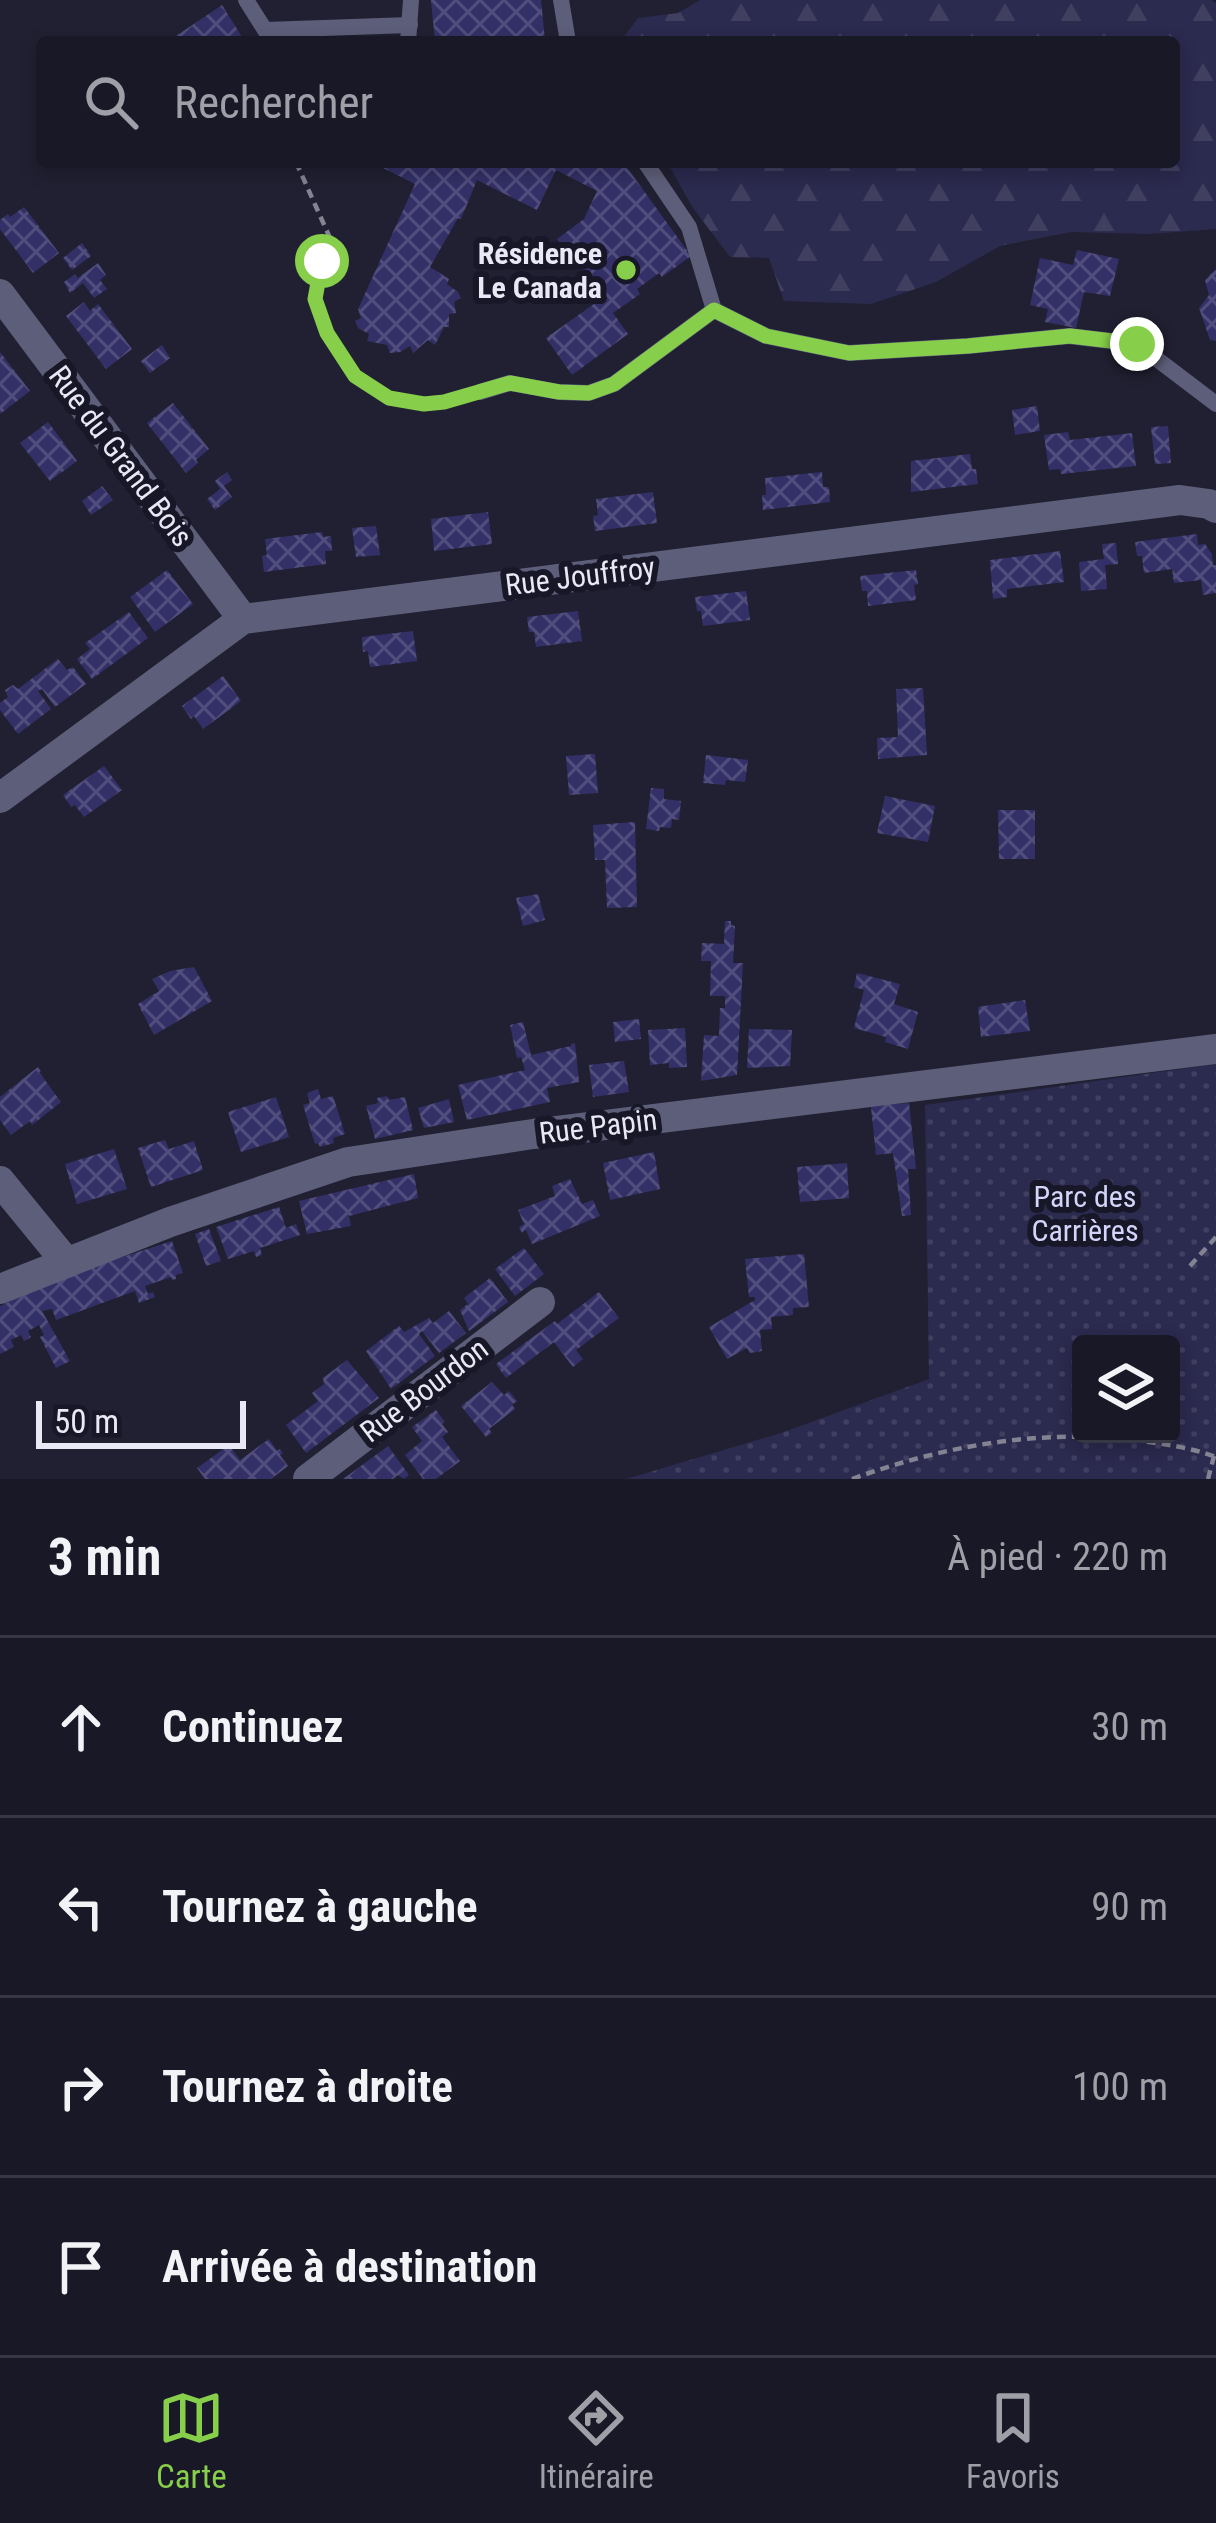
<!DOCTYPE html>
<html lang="fr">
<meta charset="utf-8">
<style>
body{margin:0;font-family:"Roboto Condensed",sans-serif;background:#21212e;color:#f1f3f6}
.controls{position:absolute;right:36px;bottom:36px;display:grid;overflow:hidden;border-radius:12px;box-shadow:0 6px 18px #0003}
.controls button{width:108px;height:108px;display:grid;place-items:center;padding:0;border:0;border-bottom:3px solid #363743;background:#181826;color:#f1f3f6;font:60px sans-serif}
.scale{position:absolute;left:36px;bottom:30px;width:210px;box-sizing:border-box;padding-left:12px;border:6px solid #e8e9f5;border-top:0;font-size:33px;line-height:42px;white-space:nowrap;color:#e8e9f5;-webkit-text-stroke:9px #171728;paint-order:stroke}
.stop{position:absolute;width:36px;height:36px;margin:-27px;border:9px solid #87cf4a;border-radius:50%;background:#fff}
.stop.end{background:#87cf4a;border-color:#fff;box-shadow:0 3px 12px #0008}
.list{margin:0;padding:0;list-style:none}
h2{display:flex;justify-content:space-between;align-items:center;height:156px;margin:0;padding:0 48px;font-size:51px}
h2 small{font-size:39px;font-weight:400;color:#9fa0a7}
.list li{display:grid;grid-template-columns:78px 1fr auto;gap:36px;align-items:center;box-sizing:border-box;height:180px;padding:0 48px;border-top:3px solid #363743}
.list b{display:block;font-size:45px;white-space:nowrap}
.list em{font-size:39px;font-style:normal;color:#9fa0a7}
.icon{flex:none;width:66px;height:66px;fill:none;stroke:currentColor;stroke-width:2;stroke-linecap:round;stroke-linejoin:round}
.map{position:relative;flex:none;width:1216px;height:1479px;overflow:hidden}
.search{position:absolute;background:#181826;box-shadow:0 6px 18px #0003;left:36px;right:36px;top:36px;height:132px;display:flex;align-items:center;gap:30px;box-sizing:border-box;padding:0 42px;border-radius:12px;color:#9fa0a7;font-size:45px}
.sheet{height:876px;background:#181826}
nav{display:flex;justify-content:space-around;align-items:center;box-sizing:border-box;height:168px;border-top:3px solid #363743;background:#181826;font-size:33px;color:#9fa0a7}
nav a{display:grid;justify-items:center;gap:6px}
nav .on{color:#87cf4a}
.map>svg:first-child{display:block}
</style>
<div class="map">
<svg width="1216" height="1479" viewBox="0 0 1216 1479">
<defs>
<pattern id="grass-dots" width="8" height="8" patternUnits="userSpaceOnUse" patternTransform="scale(3)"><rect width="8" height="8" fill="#2b2a4f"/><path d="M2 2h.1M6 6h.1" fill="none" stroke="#403f60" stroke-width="1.8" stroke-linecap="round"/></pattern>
<pattern id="forest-firs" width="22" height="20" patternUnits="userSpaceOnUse" patternTransform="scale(3)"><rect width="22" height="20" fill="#2b2a4f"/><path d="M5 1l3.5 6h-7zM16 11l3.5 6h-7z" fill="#403f60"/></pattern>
<pattern id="building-cross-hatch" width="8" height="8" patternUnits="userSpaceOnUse" patternTransform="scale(3)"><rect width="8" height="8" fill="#333067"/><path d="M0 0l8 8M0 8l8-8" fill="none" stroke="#514e7d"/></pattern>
</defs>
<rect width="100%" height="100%" fill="#202032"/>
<!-- grass -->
<path fill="url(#grass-dots)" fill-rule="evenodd" d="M 1216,1064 L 1216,1479 L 626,1479 L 781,1433 L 929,1379 L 925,1105 ZM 1081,1344 L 1171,1344 L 1171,1434 L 1081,1434 Z"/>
<!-- forest -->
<path fill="url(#forest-firs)" d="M 700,0 L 1211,0 L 1216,3 L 1216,229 L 1149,234 L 1071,232 L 1000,246 L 936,282 L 871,304 L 784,301 L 769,258 L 730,257 L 693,208 L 667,162 L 1174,162 L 1174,42 L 620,42 L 638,18 L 678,13 Z"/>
<!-- building -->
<g fill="url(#building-cross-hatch)">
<path d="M 431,0 L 541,0 L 545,40 L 435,42 Z"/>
<path d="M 222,5 L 242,37 L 234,42 L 167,42 Z"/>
<path d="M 371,162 L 623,162 L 691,256 L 662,277 L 659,273 L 637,289 L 640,294 L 613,313 L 628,334 L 572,375 L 546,338 L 601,299 L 557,239 L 584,219 L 597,191 L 556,170 L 537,210 L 477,180 L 461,219 L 458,218 L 430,267 L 449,279 L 447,284 L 458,292 L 461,298 L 454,302 L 456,313 L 449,314 L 449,327 L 444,327 L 435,345 L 428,340 L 413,353 L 410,346 L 400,352 L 390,353 L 387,345 L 367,341 L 369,334 L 358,328 L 355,321 L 361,318 L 358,309 L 415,184 Z"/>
<path d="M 24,207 L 59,253 L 33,273 L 0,229 L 0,220 L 8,214 L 10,217 Z"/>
<path d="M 82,243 L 91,256 L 72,270 L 63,258 Z"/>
<path d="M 1077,250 L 1119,259 L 1110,296 L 1084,292 L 1076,328 L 1045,322 L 1048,309 L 1030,305 L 1040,258 L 1073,265 Z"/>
<path d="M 98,263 L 106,275 L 100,280 L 107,289 L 94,298 L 83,283 L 70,293 L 64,282 L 75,274 L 78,278 Z"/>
<path d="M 1216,269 L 1216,341 L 1210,340 L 1199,308 L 1209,295 L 1205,280 Z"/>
<path d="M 84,302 L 90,311 L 98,304 L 132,349 L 106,369 L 66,316 Z"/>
<path d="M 162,345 L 170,358 L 150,373 L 141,361 Z"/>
<path d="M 0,352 L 30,391 L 0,414 Z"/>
<path d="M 173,403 L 209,449 L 196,460 L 198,463 L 186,473 L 147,423 Z"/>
<path d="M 1037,406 L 1040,431 L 1015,435 L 1012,410 Z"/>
<path d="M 48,422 L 77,461 L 50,481 L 20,443 Z"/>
<path d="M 1168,426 L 1171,463 L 1155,464 L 1151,427 Z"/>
<path d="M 1068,432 L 1070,440 L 1132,433 L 1136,466 L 1061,474 L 1060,469 L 1049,470 L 1044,435 Z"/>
<path d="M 970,454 L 972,469 L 976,469 L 978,484 L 911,492 L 911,461 Z"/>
<path d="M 227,472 L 232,480 L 224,486 L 232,497 L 215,510 L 207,499 L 220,489 L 215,481 Z"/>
<path d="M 822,472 L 823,487 L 829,487 L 830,502 L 763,510 L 762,495 L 766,495 L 765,478 Z"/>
<path d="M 102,486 L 113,500 L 91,515 L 82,501 Z"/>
<path d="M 653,492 L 657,523 L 595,531 L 593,516 L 598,515 L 596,499 Z"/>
<path d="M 488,512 L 492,544 L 434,551 L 431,519 Z"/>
<path d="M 376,526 L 380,555 L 356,557 L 352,528 Z"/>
<path d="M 322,532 L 323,537 L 331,536 L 332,551 L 325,551 L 326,564 L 264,572 L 262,556 L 267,555 L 265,539 Z"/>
<path d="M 1197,534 L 1198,545 L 1205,544 L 1212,554 L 1213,565 L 1216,565 L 1216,593 L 1203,595 L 1201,580 L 1174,583 L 1172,569 L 1144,573 L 1142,556 L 1137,556 L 1135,542 Z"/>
<path d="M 1116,543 L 1118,564 L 1105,565 L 1107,589 L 1081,591 L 1079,562 L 1104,559 L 1102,544 Z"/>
<path d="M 1060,551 L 1064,582 L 1007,589 L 1007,597 L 993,599 L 990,560 Z"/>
<path d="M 167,570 L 193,604 L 155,632 L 130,597 Z"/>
<path d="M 916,570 L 918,584 L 914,585 L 916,600 L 868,606 L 867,591 L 862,591 L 860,576 Z"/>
<path d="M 746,591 L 750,620 L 703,626 L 701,611 L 697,611 L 695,597 Z"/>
<path d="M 578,611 L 582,641 L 536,647 L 534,632 L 529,632 L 527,617 Z"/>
<path d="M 129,612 L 148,638 L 92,679 L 77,659 L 90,649 L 85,643 Z"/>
<path d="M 413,631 L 417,661 L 370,667 L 368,651 L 363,652 L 362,637 Z"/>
<path d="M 58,659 L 67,670 L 73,667 L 86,684 L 55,707 L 42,689 L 38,691 L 51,709 L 18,734 L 0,710 L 0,703 L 8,697 L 5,690 L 13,685 L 18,689 Z"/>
<path d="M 223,676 L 241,701 L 203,729 L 194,716 L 191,719 L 182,706 Z"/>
<path d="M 923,688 L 927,755 L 878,759 L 877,738 L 898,737 L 896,689 Z"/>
<path d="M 595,754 L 598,793 L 569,795 L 566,756 Z"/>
<path d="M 706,755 L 748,760 L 745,782 L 726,780 L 725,785 L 703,783 Z"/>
<path d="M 104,766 L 122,790 L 84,817 L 75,805 L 71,807 L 63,795 Z"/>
<path d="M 651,788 L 664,789 L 664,799 L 681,801 L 679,820 L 672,819 L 671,828 L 660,827 L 659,831 L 646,829 Z"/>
<path d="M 885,796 L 935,806 L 928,842 L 877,833 Z"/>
<path d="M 998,810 L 1035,810 L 1035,859 L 999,859 Z"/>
<path d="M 635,822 L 637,907 L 607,908 L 605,860 L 595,860 L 593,825 Z"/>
<path d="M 538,894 L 545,920 L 523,926 L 516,898 Z"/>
<path d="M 725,921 L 731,921 L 731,925 L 735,926 L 733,963 L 743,963 L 737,1075 L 701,1081 L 704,1035 L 719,1036 L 720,1008 L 725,1008 L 725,996 L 710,996 L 711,961 L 701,961 L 702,943 L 724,944 Z"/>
<path d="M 194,967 L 212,1001 L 154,1035 L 138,1004 L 159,991 L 152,979 L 170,971 Z"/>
<path d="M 857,973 L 900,984 L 894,1004 L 918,1012 L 908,1049 L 885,1042 L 886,1037 L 854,1028 L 864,990 L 854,987 Z"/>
<path d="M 1025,1000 L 1030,1031 L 981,1037 L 978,1007 Z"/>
<path d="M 639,1019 L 641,1039 L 615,1042 L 613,1022 Z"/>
<path d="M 523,1022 L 531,1055 L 571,1046 L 571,1044 L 575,1043 L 579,1082 L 547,1088 L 550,1102 L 467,1120 L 458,1085 L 525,1070 L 521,1057 L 517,1058 L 510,1025 Z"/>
<path d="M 685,1028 L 687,1067 L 669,1068 L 669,1063 L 650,1065 L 648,1030 Z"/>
<path d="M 749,1029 L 792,1030 L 790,1066 L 747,1068 Z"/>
<path d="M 624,1061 L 629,1092 L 593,1097 L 589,1065 Z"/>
<path d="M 38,1067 L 41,1071 L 39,1072 L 61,1102 L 32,1125 L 30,1121 L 11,1135 L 0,1120 L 0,1097 Z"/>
<path d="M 318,1089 L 321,1099 L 333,1096 L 345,1134 L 333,1138 L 334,1143 L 320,1147 L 318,1143 L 315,1144 L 303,1105 L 310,1103 L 307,1093 Z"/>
<path d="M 387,1096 L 389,1100 L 405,1097 L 413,1130 L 375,1139 L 366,1106 L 378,1103 L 377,1098 Z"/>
<path d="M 895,1096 L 896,1104 L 909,1103 L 916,1169 L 908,1169 L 911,1215 L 902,1216 L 893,1153 L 876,1155 L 870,1098 Z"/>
<path d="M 276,1097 L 289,1137 L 241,1152 L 228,1112 Z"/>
<path d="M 449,1099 L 454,1122 L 424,1128 L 418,1108 Z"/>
<path d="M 165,1140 L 169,1149 L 194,1141 L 203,1170 L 151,1187 L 138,1148 Z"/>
<path d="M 114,1149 L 127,1189 L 77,1204 L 65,1164 Z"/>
<path d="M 654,1152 L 660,1189 L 610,1200 L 603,1163 Z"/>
<path d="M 847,1163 L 849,1198 L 800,1202 L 797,1167 Z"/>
<path d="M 414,1174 L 418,1198 L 349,1216 L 351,1226 L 307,1234 L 299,1201 Z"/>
<path d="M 570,1179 L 582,1204 L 593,1200 L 600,1216 L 532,1244 L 526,1230 L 522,1233 L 519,1227 L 524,1224 L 518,1210 L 555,1196 L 552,1186 Z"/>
<path d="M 279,1207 L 286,1228 L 296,1224 L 300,1235 L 260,1248 L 262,1255 L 256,1257 L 254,1251 L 228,1259 L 216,1227 Z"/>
<path d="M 209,1229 L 221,1261 L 206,1266 L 195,1234 Z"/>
<path d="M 172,1241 L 183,1273 L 176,1275 L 176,1279 L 172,1280 L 171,1277 L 145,1286 L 148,1294 L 153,1292 L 155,1297 L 139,1303 L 135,1291 L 56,1320 L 52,1309 L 42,1311 L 70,1361 L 56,1368 L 40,1337 L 44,1335 L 39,1325 L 28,1331 L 31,1337 L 24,1341 L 21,1335 L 11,1340 L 14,1347 L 0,1354 L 0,1306 L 67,1275 Z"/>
<path d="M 524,1248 L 544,1274 L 515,1296 L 495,1269 Z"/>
<path d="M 804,1254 L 809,1307 L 793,1308 L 793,1315 L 771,1317 L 772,1329 L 760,1330 L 762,1351 L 750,1353 L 747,1348 L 727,1359 L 709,1327 L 755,1300 L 755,1297 L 749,1297 L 745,1259 Z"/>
<path d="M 490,1278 L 508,1302 L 469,1331 L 460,1310 L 468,1304 L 464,1298 Z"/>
<path d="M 599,1292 L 619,1318 L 576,1350 L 583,1359 L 573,1367 L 554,1342 L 506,1378 L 496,1364 L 555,1321 L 557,1324 Z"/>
<path d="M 449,1311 L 466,1333 L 439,1353 L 422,1331 L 419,1334 L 435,1356 L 391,1389 L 366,1351 L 399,1326 L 404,1332 L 429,1318 L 433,1323 Z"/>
<path d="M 347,1360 L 379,1398 L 306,1453 L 286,1425 L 318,1401 L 312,1393 L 324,1384 L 323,1378 Z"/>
<path d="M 492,1382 L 504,1395 L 509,1391 L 517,1401 L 512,1405 L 515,1409 L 489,1429 L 492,1433 L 486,1437 L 461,1406 Z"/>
<path d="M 436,1410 L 445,1422 L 442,1424 L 448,1432 L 442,1437 L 460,1461 L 436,1479 L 423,1479 L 405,1455 L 422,1441 L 412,1427 Z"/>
<path d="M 269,1439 L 277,1451 L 280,1449 L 283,1453 L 280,1455 L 288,1466 L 271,1479 L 205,1479 L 197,1468 L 229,1445 L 240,1460 Z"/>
<path d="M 388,1446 L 409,1475 L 404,1479 L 398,1475 L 393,1479 L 343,1479 Z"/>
</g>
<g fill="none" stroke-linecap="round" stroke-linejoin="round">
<!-- path -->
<g stroke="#838392" stroke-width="4.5" stroke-dasharray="9 6" stroke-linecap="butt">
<path d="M 296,162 L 330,238 L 322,261 L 315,299 L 327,333 L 355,376 L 389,398 L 424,404 L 462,397"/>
<path d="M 1190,1266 L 1216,1237"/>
<path d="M 852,1479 C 943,1446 1038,1429 1135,1440 C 1163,1444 1189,1447 1216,1457"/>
<path d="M 1208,1479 L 1214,1456"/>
</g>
<!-- lane -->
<g stroke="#5d5e79" stroke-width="16">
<path d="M 246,0 L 265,30 L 290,42"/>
<path d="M 561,0 L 568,42"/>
<path d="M 265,30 L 410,25"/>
<path d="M 408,42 L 411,0"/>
<path d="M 645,162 L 689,227 L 714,310 L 766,336 L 849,353 L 968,346 L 1069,336 L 1137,344 L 1216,404"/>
<path d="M 480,392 L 510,383 L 559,392 L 589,393 L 614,384 L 714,310"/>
</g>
<!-- street -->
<g stroke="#5d5e79" stroke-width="30">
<path d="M 0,294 L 243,619"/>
<path d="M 0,798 L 243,619 L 1180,500 L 1209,504 L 1216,508"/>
<path d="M 0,1181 L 67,1263"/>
<path d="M 0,1289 L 170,1222 L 348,1162 L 533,1134 L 1216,1049"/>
<path d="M 308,1479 L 540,1302"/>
</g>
</g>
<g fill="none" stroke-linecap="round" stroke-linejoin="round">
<!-- route -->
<path stroke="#87cf4a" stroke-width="15" d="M 322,261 L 315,299 L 327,333 L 355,376 L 389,398 L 424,404 L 444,402 L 510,383 L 559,392 L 589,393 L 614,384 L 714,310 L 766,336 L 849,353 L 968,346 L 1070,336 L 1137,344"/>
</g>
<!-- markers -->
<circle fill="#87cf4a" stroke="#171728" stroke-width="4.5" cx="626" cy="270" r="12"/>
<g text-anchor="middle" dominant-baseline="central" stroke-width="12" stroke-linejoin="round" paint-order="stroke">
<!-- poi labels -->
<g font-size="30" font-weight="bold" fill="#e8e9f5" stroke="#171728" text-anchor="end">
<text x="602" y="253">Résidence<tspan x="602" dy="34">Le Canada</tspan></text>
</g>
<!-- street labels -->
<g font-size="30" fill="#e8e9f5" stroke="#171728">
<text transform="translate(121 456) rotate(53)">Rue du Grand Bois</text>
<text transform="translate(580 576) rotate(-7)">Rue Jouffroy</text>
<text transform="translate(598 1126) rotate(-7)">Rue Papin</text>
<text transform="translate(424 1390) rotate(-37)">Rue Bourdon</text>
</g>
<!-- park labels -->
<g font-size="30" fill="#d4d5fa" stroke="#171728">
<text x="1085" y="1196">Parc des<tspan x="1085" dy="34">Carrières</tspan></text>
</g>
</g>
</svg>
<div class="controls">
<button><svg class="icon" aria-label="layers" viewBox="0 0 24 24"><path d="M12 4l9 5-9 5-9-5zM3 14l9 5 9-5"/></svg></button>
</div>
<div class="scale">50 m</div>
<div class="stop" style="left:322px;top:261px"></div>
<div class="stop end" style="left:1137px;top:344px"></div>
<div class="search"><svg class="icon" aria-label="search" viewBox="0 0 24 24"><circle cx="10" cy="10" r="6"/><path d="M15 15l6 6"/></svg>Rechercher</div>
</div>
<section class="sheet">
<h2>3 min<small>À pied · 220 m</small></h2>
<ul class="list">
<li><svg class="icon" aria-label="ahead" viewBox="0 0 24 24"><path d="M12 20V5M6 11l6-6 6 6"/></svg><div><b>Continuez</b></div><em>30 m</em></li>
<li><svg class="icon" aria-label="left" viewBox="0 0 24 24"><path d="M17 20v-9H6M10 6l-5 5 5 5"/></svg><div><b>Tournez à gauche</b></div><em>90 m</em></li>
<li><svg class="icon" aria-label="right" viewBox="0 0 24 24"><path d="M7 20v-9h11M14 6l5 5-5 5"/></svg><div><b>Tournez à droite</b></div><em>100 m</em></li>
<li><svg class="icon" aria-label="arrive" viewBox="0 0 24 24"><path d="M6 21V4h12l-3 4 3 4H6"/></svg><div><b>Arrivée à destination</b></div></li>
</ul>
</section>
<nav>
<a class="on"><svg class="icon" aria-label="map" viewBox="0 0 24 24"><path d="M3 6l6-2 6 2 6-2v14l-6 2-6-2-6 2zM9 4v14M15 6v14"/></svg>Carte</a>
<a><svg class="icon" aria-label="directions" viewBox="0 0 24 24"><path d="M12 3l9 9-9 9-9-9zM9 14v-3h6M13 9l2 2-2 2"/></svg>Itinéraire</a>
<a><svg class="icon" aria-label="saved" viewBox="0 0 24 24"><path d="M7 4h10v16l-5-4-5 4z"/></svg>Favoris</a>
</nav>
